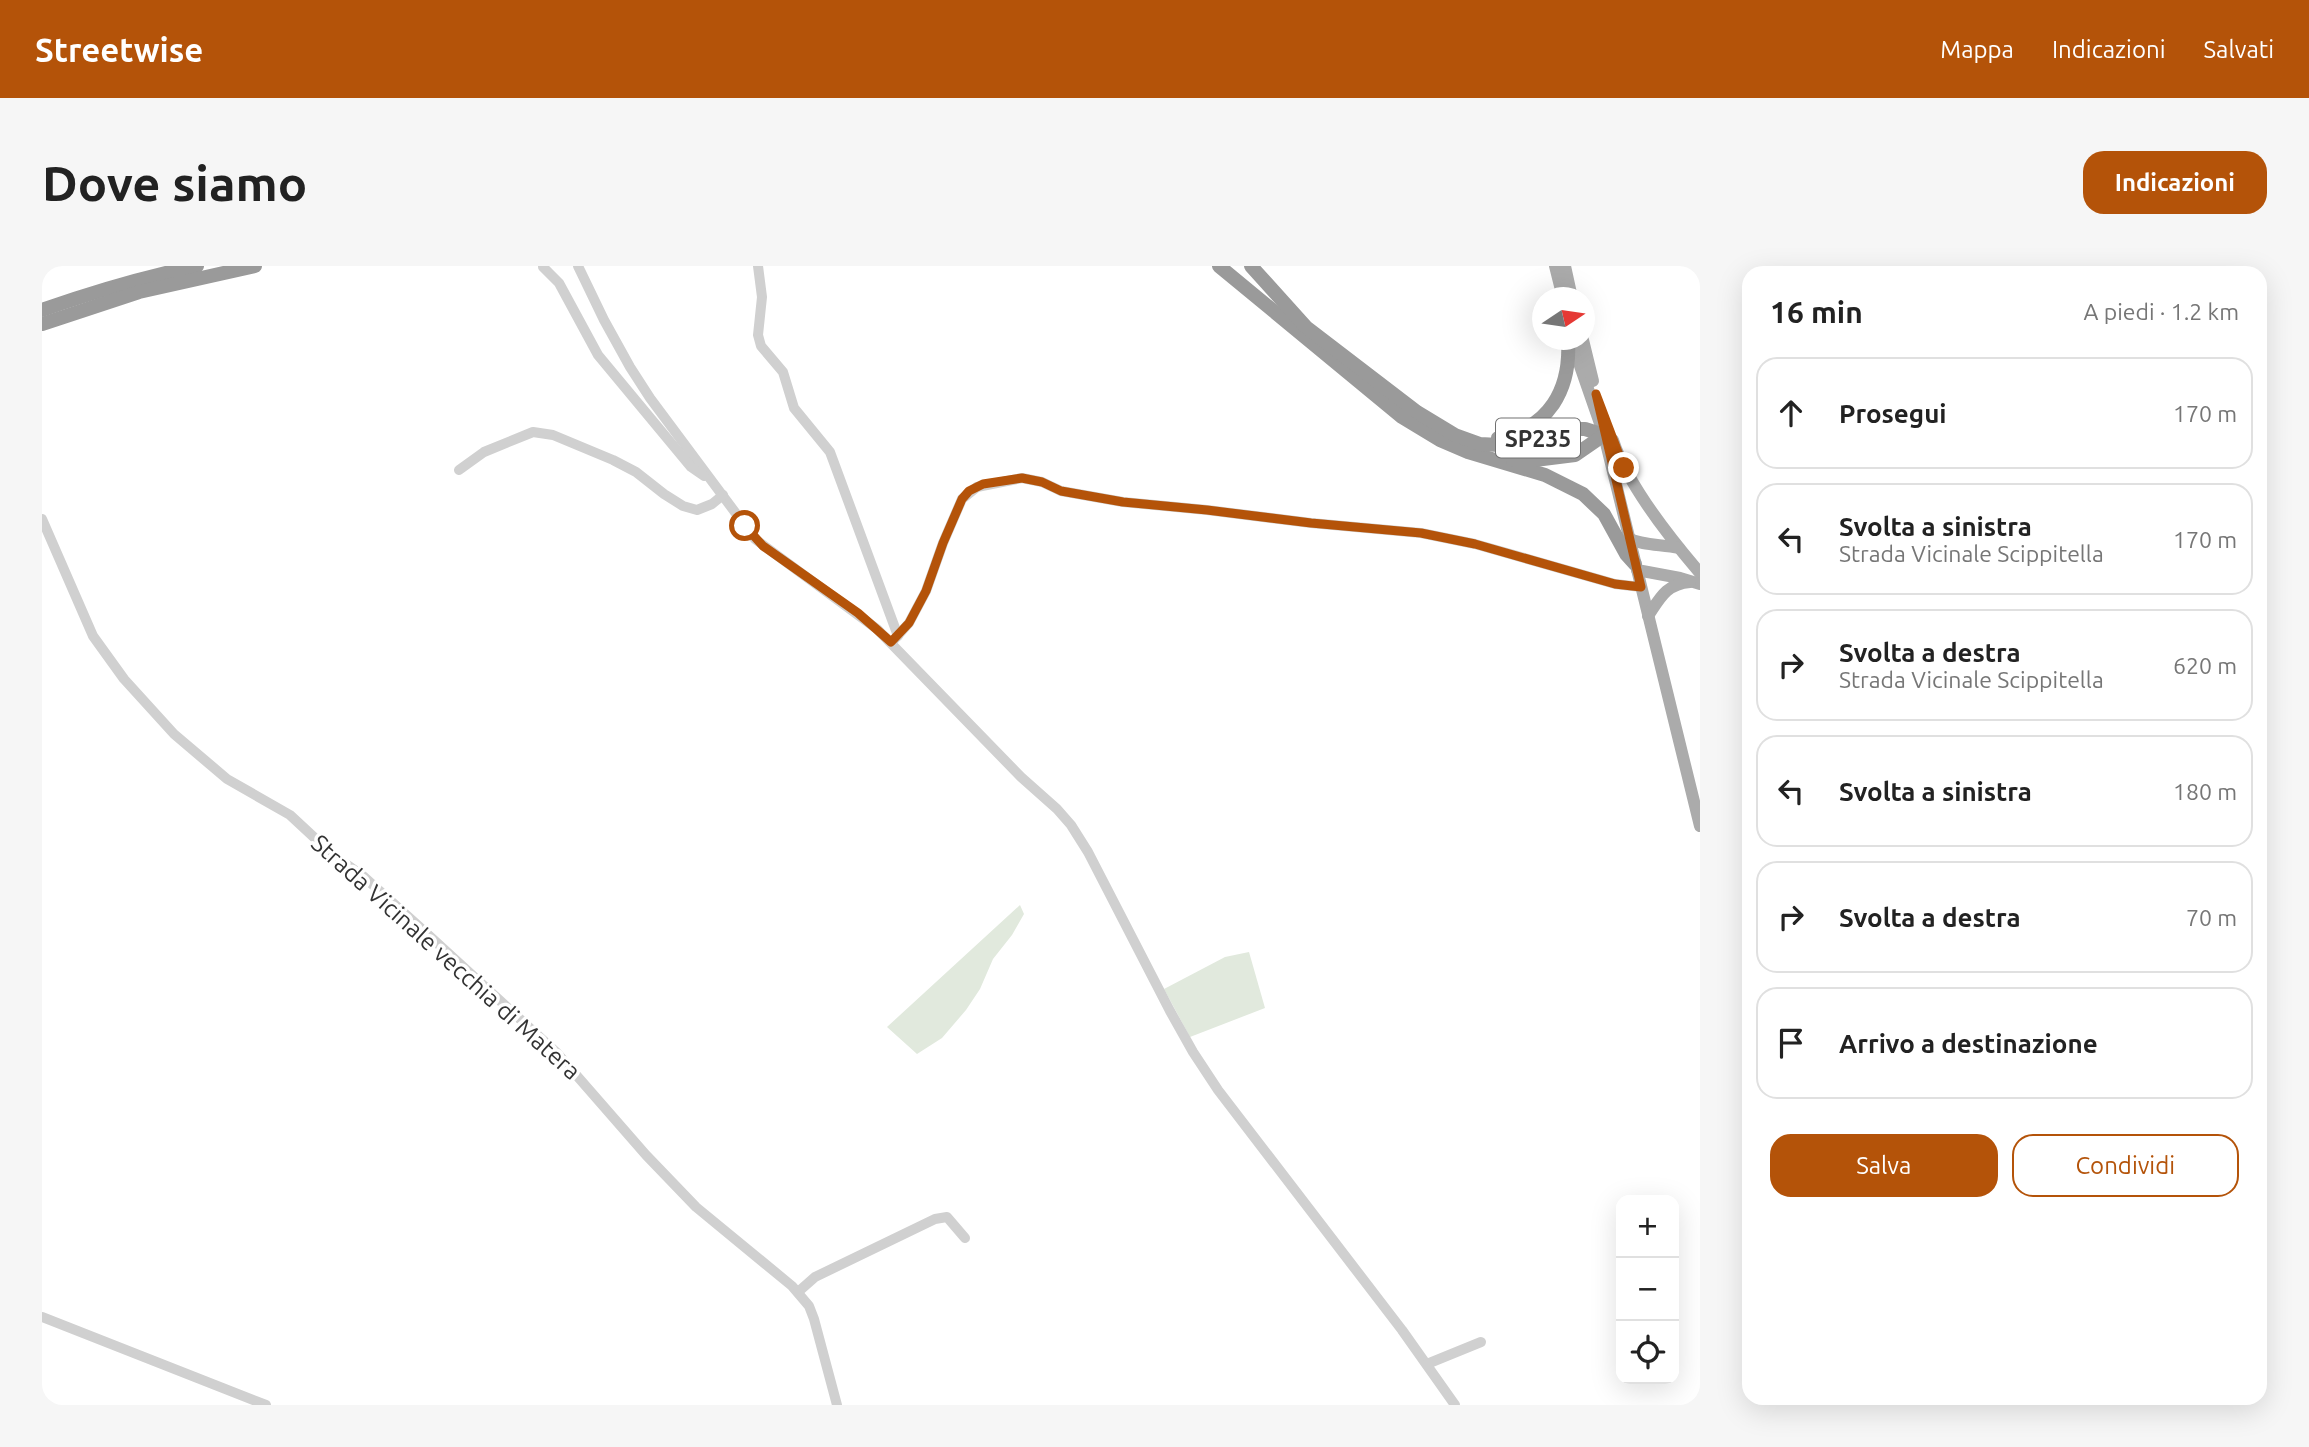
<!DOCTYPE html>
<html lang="it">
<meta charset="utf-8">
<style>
body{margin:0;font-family:Ubuntu,sans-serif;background:#f6f6f6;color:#222}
.controls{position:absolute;right:21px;bottom:21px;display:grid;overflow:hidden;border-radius:14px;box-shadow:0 7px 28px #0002}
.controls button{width:63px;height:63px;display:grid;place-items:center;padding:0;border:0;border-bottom:2px solid #e0e0e0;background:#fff;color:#222;font:35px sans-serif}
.compass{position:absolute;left:1490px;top:21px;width:63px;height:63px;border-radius:50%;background:#fff;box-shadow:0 7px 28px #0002;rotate:77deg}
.stop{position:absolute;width:21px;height:21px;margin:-16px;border:5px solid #b45309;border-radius:50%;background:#fff}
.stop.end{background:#b45309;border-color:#fff;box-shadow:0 2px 7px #0008}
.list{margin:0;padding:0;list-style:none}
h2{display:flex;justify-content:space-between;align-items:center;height:91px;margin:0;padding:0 28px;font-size:30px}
h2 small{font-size:23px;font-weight:400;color:#767676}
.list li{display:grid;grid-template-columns:46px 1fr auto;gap:21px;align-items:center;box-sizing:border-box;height:112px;margin:0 14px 14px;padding:0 14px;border:2px solid #e0e0e0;border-radius:21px}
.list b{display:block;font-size:26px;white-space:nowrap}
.list p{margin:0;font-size:23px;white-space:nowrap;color:#767676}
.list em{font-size:23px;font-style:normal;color:#767676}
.actions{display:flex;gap:14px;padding:21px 28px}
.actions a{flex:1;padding:16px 0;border:2px solid #b45309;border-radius:21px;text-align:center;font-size:24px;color:#b45309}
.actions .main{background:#b45309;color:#fff}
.icon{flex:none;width:38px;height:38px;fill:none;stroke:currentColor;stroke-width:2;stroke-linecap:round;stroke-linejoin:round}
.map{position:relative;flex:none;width:1658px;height:1139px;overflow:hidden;border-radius:21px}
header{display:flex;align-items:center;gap:42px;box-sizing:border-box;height:98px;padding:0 35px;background:#b45309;color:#fff}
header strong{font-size:33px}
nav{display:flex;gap:38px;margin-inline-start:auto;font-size:24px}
.intro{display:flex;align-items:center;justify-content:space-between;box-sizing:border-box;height:168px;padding:0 42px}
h1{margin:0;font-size:49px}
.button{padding:18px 32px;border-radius:21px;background:#b45309;color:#fff;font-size:24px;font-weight:700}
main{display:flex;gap:42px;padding:0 42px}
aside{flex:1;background:#fff;border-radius:21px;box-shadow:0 7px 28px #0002}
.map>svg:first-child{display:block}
</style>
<header>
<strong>Streetwise</strong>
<nav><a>Mappa</a><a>Indicazioni</a><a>Salvati</a></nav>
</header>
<div class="intro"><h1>Dove siamo</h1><a class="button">Indicazioni</a></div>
<main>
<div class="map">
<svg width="1658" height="1139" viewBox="0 0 1658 1139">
<rect width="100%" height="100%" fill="#fff"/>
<!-- green -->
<g fill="#e1e9dd">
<path d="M 978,639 L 982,648 L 970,669 L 951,693 L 938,723 L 924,744 L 900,772 L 875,788 L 845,761 Z"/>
<path d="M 1207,686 L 1223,742 L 1148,771 L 1122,723 L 1183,691 Z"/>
</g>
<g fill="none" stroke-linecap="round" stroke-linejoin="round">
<!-- minor -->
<g stroke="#d0d0d0" stroke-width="10">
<path d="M 536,0 L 562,54 L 588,101 L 608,132 L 713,273 L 835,363 L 979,511 L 1015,543 L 1029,559 L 1046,586 L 1128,745 L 1151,786 L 1176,824 L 1360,1064 L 1413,1139"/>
<path d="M 716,0 L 720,31 L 716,69 L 719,80 L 741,106 L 752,142 L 788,186 L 856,370"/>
<path d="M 501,1 L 517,17 L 556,89 L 649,201 L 662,210"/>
<path d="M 417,204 L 442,186 L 491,166 L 511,169 L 571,194 L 594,206 L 622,228 L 641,240 L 655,244 L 670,238 L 681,229"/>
<path d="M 0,253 L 51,370 L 82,413 L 132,468 L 185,513 L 248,549 L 290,588 L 321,610 L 382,665 L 515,787 L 604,889 L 654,941 L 750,1020 L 767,1040 L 772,1053 L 795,1139"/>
<path d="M 850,376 L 867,357 L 884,325 L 901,277 L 920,233 L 935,221 L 980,212 L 1000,216 L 1019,225 L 1081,236 L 1165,244 L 1269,257 L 1379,267 L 1433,278 L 1573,318 L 1599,321"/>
<path d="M 756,1026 L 773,1011 L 893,953 L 905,951 L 923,972"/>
<path d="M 0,1051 L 224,1139"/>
<path d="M 1385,1098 L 1439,1076"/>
</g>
<!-- major -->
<g stroke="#ababab" stroke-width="12">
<path d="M 1513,0 L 1521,32"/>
<path d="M 1523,0 L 1530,32"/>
<path d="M 1531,74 L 1537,97 L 1562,169 L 1658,560"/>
<path d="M 1541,74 L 1551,115"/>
<path d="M 1571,174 C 1585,218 1628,272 1658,307"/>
<path d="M 1586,272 C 1601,280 1620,278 1637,282"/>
<path d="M 1595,304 L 1638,312 L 1658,318"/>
<path d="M 1606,350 C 1618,332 1624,318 1648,316"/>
</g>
<!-- highway -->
<g stroke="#9a9a9a" stroke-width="14">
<path d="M 1177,0 L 1360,151 L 1398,174 L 1426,186 L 1503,209 L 1541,228 L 1562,248 L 1584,288 L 1593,298"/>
<path d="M 1209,0 L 1264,61 L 1375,146 L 1413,169 L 1438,178 L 1457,179 L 1478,177 L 1506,168 L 1533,163 L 1543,163 L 1562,169"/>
<path d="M 0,44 C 51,26 102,11 155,0"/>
<path d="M 0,58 L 97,26 L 213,0"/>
<path d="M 1456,172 C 1507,162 1529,124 1526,74"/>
<path d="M 1471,194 L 1493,194 L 1533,189 L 1562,169"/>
</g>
</g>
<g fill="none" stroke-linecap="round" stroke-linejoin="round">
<!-- route -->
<path stroke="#b45309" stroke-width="9" d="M 703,260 L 721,280 L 816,347 L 849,376 L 867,357 L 884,325 L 901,277 L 920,233 L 927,225 L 941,218 L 980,212 L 1000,216 L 1019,225 L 1081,236 L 1165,244 L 1269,257 L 1379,267 L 1433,278 L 1573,318 L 1599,321 L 1554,128 L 1582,202"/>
</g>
<g text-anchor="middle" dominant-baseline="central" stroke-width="7" stroke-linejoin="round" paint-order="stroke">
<!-- shield labels -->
<rect fill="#fff" stroke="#707070" stroke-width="2" x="1454" y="152.5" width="84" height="39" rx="5"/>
<g font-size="23" font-weight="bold" fill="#333">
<text x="1496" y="172">SP235</text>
</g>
<!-- street labels -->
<g font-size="24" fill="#333" stroke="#fff">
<text transform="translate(404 691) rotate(42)">Strada Vicinale vecchia di Matera</text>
</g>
</g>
</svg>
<div class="controls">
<button>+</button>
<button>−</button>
<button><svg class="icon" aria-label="locate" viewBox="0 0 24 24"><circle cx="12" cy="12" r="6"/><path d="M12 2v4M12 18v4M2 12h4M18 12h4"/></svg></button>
</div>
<svg class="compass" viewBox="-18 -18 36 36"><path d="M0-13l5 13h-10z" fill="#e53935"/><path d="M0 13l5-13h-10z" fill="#767676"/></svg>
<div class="stop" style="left:703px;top:260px"></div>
<div class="stop end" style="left:1582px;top:202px"></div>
</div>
<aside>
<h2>16 min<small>A piedi · 1.2 km</small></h2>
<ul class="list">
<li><svg class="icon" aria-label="ahead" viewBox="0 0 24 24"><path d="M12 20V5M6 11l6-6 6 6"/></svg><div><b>Prosegui</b></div><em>170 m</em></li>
<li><svg class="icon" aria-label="left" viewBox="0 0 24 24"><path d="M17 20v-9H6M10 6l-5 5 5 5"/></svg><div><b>Svolta a sinistra</b><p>Strada Vicinale Scippitella</p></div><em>170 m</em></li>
<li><svg class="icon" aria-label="right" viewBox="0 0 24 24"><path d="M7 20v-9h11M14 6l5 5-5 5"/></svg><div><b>Svolta a destra</b><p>Strada Vicinale Scippitella</p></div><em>620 m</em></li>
<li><svg class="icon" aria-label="left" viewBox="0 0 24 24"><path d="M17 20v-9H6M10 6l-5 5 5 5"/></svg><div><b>Svolta a sinistra</b></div><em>180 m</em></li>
<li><svg class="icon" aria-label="right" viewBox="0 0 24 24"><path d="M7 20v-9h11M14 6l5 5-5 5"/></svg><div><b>Svolta a destra</b></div><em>70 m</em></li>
<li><svg class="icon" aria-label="arrive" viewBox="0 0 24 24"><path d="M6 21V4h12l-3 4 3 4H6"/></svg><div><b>Arrivo a destinazione</b></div></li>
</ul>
<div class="actions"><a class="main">Salva</a><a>Condividi</a></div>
</aside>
</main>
